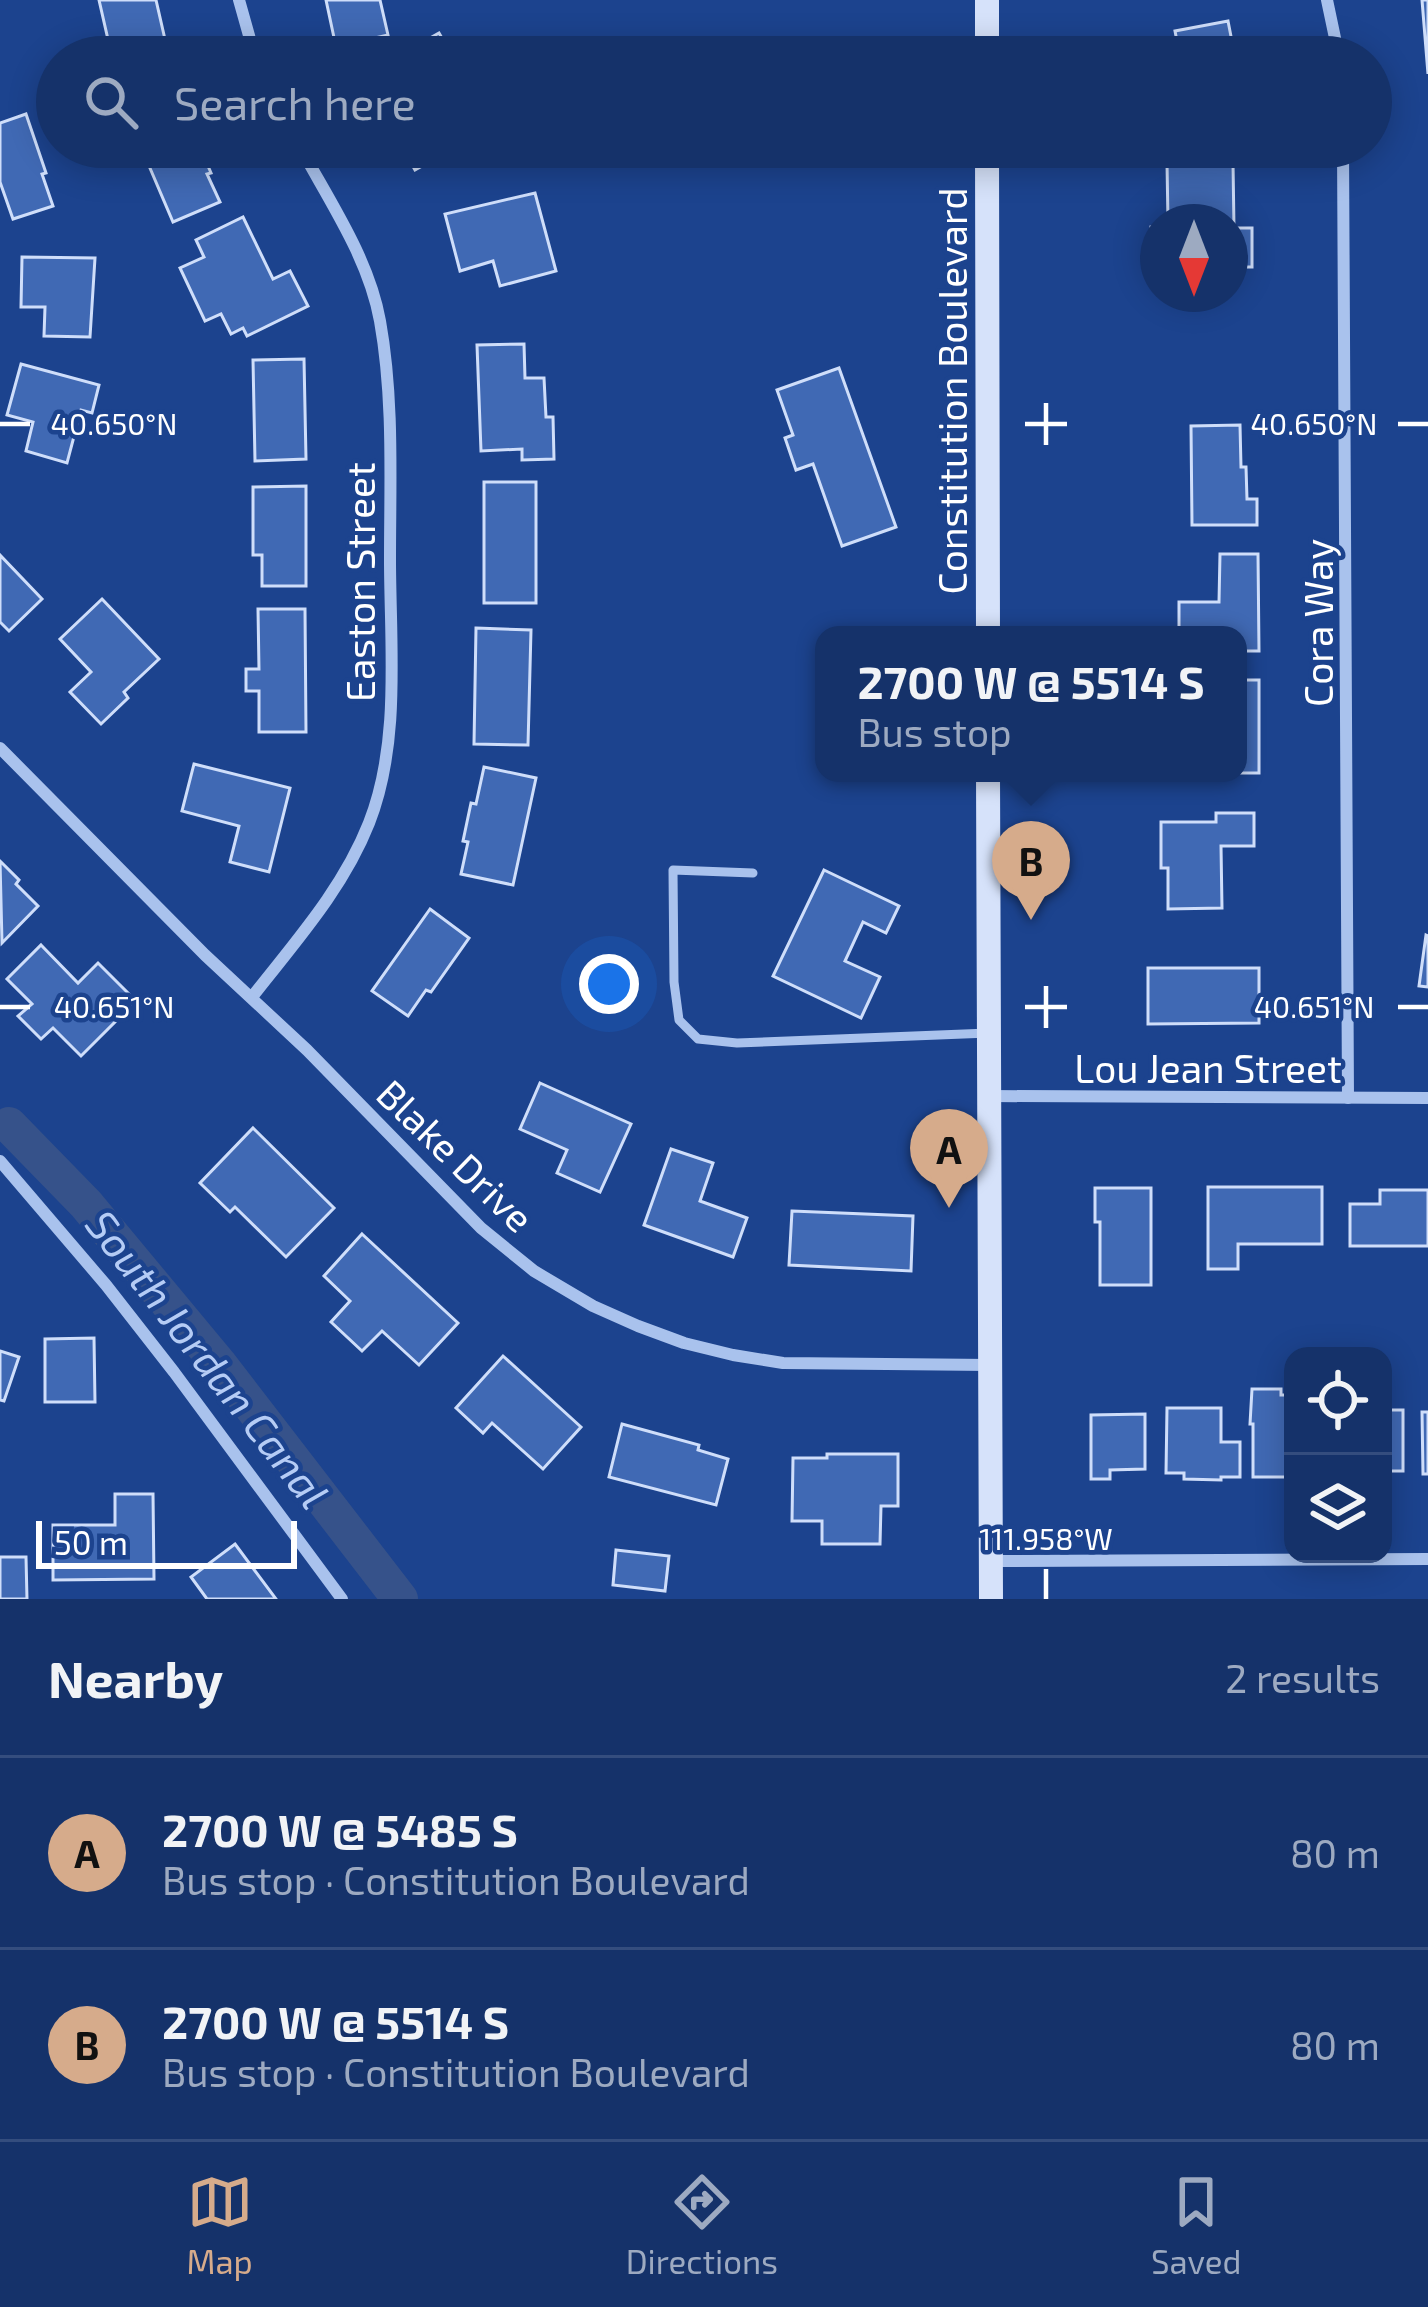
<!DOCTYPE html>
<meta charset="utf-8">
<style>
body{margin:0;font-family:"Exo 2",sans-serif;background:#1e3a70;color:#f1f3f6}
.controls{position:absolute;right:36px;bottom:36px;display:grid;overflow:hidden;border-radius:24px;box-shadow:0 6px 30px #0003}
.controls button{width:108px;height:108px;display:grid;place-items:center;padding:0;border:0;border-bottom:3px solid #344d7e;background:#15326a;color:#f1f3f6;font:60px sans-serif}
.compass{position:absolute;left:1140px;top:204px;width:108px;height:108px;border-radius:50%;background:#15326a;box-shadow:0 6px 30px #0003;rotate:180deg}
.scale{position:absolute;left:36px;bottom:30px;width:261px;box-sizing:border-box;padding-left:12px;border:6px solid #fff;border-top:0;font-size:33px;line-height:42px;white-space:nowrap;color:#fff;-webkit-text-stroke:9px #1c438e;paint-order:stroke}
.you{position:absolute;left:609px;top:984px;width:42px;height:42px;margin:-30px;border:9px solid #fff;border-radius:50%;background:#1a73e8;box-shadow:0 0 0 18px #1a73e833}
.badge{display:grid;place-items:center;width:78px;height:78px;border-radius:50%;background:#d6ab8b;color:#111;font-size:39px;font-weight:700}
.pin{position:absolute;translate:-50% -99px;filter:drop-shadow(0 3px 6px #0008)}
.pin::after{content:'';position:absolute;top:63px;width:42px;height:36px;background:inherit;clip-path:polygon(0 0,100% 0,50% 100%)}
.popup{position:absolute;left:815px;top:626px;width:432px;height:156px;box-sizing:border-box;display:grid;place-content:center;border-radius:24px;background:#15326a;filter:drop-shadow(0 3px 9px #0005);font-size:39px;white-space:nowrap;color:#9daac1}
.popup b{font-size:45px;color:#f1f3f6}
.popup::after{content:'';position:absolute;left:50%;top:100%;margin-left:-24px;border:24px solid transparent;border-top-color:#15326a}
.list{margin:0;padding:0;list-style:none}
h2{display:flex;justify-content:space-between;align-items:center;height:156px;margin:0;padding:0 48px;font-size:51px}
h2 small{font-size:39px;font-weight:400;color:#9daac1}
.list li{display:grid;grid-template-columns:78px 1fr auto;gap:36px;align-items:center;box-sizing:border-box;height:192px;padding:0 48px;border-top:3px solid #344d7e}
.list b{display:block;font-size:45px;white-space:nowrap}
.list p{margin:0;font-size:39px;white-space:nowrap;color:#9daac1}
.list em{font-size:39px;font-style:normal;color:#9daac1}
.icon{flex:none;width:66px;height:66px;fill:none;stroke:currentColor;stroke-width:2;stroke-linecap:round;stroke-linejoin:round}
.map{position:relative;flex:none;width:1428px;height:1599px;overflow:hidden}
.search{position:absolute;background:#15326a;box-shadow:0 6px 30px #0003;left:36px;right:36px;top:36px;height:132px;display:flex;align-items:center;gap:30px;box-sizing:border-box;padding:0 42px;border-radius:66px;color:#9daac1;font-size:45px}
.sheet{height:540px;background:#15326a}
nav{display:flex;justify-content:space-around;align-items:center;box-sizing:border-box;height:168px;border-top:3px solid #344d7e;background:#15326a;font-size:33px;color:#9daac1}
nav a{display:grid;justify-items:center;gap:6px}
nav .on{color:#d6ab8b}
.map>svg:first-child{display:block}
</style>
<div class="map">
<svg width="1428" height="1599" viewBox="0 0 1428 1599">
<rect width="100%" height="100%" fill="#1c438e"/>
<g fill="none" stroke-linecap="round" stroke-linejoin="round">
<!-- canal -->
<path stroke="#36528a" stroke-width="36" d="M 9,1125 L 86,1204 L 219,1364 L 400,1599"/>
</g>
<!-- building -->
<g fill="#4069b4" stroke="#cfdefa" stroke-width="3">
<path d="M 99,0 L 156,0 L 169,57 L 112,57 Z"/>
<path d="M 326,0 L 380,0 L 388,35 L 336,47 Z"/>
<path d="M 1422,0 L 1428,0 L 1428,74 Z"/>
<path d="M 1228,21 L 1235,57 L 1180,57 L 1175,31 Z"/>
<path d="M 439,33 L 453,57 L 396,57 Z"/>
<path d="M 26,114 L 46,173 L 42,174 L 53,206 L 13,219 L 0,182 L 0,123 Z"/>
<path d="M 141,147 L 200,147 L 211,173 L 207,174 L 220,202 L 173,222 Z"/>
<path d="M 402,147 L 456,147 L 415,170 Z"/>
<path d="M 1167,163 L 1233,163 L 1234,228 L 1252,228 L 1252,267 L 1230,267 L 1230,222 L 1168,222 Z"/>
<path d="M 535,193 L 556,271 L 500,286 L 493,261 L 460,271 L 445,214 Z"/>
<path d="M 243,217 L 273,279 L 290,271 L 308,306 L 247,336 L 243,328 L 231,334 L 221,314 L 205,321 L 180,268 L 204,257 L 196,240 Z"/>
<rect x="1151" y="227" width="7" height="41"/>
<path d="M 22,257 L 95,258 L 90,337 L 44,336 L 45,307 L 21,307 Z"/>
<path d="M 524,344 L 525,378 L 544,378 L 546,417 L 553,417 L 554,459 L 522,460 L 522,449 L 481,451 L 477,345 Z"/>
<path d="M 304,359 L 306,459 L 255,461 L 253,360 Z"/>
<path d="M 21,364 L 99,385 L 92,413 L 81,410 L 67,463 L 26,451 L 33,422 L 7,415 Z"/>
<path d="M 839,368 L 896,527 L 842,546 L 813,464 L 796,470 L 785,438 L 793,435 L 777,390 Z"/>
<path d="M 1240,425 L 1241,467 L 1246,467 L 1247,499 L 1257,499 L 1257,525 L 1192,525 L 1191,426 Z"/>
<rect x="484" y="482" width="52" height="121"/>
<path d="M 306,486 L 306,586 L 262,586 L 262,555 L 253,555 L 253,487 Z"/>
<path d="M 1220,554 L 1258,554 L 1259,651 L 1238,651 L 1238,635 L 1179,635 L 1179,602 L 1219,602 Z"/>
<path d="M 0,555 L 42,599 L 9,631 L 0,622 Z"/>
<path d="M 102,599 L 159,659 L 124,692 L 128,698 L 101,724 L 70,692 L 91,672 L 60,639 Z"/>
<path d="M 258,609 L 305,609 L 306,732 L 259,732 L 259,691 L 246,691 L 246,669 L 259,669 Z"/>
<path d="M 476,628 L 531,630 L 528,745 L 474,744 Z"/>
<rect x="832" y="632" width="63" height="3"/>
<rect x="1238" y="680" width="21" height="93"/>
<path d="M 194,764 L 290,788 L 269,872 L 230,862 L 239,826 L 182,811 Z"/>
<path d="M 484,767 L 536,778 L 513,885 L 461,874 L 468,842 L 463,841 L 471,803 L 476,804 Z"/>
<path d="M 1216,813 L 1254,813 L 1254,846 L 1221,846 L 1222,908 L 1168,909 L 1168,868 L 1161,868 L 1161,822 L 1216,822 Z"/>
<path d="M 0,861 L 19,880 L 16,884 L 38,906 L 2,943 Z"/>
<path d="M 824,870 L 899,906 L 886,933 L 863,922 L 845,961 L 880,977 L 861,1018 L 773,976 Z"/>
<path d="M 430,909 L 469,938 L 431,992 L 426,990 L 408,1016 L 372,991 Z"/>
<path d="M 1426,935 L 1428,936 L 1428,987 L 1419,986 Z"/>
<path d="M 41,945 L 78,983 L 98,963 L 136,1001 L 81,1056 L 53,1028 L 41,1039 L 18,1016 L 32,1004 L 7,979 Z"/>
<path d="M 1148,968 L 1259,968 L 1259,1023 L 1148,1024 Z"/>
<path d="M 540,1083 L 631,1124 L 600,1192 L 557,1173 L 567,1150 L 520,1129 Z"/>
<path d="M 253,1128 L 334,1208 L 286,1257 L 235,1207 L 230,1212 L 200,1183 Z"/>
<path d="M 671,1149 L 713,1163 L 700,1201 L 747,1218 L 733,1257 L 644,1225 Z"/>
<path d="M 1208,1187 L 1322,1187 L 1322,1244 L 1238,1244 L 1238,1269 L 1208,1269 Z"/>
<path d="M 1095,1188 L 1151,1188 L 1151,1285 L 1100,1285 L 1100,1222 L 1095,1222 Z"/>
<path d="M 1380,1190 L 1428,1190 L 1428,1246 L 1350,1246 L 1350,1204 L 1380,1204 Z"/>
<path d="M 792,1211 L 913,1216 L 911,1271 L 789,1265 Z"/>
<path d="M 362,1234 L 458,1323 L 419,1365 L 382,1331 L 362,1351 L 331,1322 L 350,1301 L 324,1276 Z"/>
<path d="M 94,1338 L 95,1402 L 45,1402 L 45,1339 Z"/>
<path d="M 0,1351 L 19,1357 L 4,1401 L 0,1400 Z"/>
<path d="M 503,1356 L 581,1427 L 543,1469 L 492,1423 L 483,1433 L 456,1408 Z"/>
<path d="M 1252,1389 L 1281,1389 L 1281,1395 L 1293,1395 L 1293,1477 L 1253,1477 L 1253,1424 L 1250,1424 Z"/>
<path d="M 1167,1408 L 1221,1408 L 1221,1442 L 1240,1442 L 1240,1477 L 1221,1477 L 1221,1480 L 1184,1479 L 1184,1473 L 1166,1473 Z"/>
<rect x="1383" y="1410" width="20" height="61"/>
<path d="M 1422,1412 L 1428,1412 L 1428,1474 L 1423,1474 Z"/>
<path d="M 1145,1414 L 1145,1469 L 1110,1470 L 1110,1479 L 1091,1479 L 1091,1415 Z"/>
<path d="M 622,1424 L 699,1445 L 698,1450 L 728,1459 L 716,1505 L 609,1477 Z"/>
<path d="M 827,1454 L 898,1454 L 898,1506 L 881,1506 L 880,1544 L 822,1544 L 822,1521 L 792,1521 L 793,1458 L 827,1458 Z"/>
<path d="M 115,1494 L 153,1494 L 154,1579 L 53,1580 L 53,1525 L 115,1525 Z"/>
<path d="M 235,1544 L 276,1599 L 207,1599 L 191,1577 Z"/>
<path d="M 616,1550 L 669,1556 L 665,1591 L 613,1585 Z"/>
<path d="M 0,1557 L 26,1557 L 27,1599 L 0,1599 Z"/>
</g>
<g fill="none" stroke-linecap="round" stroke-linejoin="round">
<!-- service -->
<path stroke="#a9c2ed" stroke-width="9" d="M 753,873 L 673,870 L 674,982 L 679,1020 L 698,1039 L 737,1043 L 989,1033"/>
<!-- minor -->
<g stroke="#a9c2ed" stroke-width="12">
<path d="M 239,0 L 255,57"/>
<path d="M 1327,0 L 1339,57"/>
<path d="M 1343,147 L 1348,1098"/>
<path d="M 0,748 L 205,955 L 307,1050 L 481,1228 L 534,1271 L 593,1306 L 638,1326 L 684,1343 L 733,1355 L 783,1363 L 990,1365"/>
<path d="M 252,997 C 295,942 343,889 369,823 C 401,742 390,645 390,559 C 390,481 394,399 380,321 C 369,259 330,202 300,147"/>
<path d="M 990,1096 L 1428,1098"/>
<path d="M 0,1161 L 106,1285 L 174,1372 L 342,1599"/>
<path d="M 992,1561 L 1428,1559"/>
</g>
<!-- secondary -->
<g stroke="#d6e2fa" stroke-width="24">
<path d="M 987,0 L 987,57"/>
<path d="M 987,147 L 988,635"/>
<path d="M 988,773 L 991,1599"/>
</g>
</g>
<!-- ticks -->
<path fill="none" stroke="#fff" stroke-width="4.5" d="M 1046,403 L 1046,445M 0,424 L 30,424M 1025,424 L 1067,424M 1398,424 L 1428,424M 1046,986 L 1046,1028M 0,1007 L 30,1007M 1025,1007 L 1067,1007M 1398,1007 L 1428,1007M 1046,1569 L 1046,1599"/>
<g text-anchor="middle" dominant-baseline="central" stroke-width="9" stroke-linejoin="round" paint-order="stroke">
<!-- street labels -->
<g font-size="39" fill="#fff" stroke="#1c438e">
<text transform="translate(951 391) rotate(-90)">Constitution Boulevard</text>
<text transform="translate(359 582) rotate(-90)">Easton Street</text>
<text transform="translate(1317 623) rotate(-90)">Cora Way</text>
<text x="1208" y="1067">Lou Jean Street</text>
<text transform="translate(456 1155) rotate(44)">Blake Drive</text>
</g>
<!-- water labels -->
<g font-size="42" font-style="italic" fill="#b5ccf5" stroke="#1c438e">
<text transform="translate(209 1358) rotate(52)">South Jordan Canal</text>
</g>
</g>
<g font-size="30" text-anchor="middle" fill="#fff" stroke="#1c438e" stroke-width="9" stroke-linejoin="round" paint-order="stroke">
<text x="1314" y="435">40.650°N</text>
<text x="114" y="435">40.650°N</text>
<text x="1314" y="1018">40.651°N</text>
<text x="114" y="1018">40.651°N</text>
<text x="1046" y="1550">111.958°W</text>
</g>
</svg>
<div class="controls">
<button><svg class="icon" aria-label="locate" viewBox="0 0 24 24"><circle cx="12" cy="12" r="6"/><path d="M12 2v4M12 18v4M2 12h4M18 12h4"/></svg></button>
<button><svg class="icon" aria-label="layers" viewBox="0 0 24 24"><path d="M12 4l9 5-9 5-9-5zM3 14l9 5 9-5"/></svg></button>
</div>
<svg class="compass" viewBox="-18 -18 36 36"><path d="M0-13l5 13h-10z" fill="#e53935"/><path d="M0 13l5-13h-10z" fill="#9daac1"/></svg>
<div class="scale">50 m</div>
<div class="you"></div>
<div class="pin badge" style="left:949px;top:1208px">A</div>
<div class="pin badge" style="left:1031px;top:920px">B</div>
<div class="popup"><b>2700 W @ 5514 S</b>Bus stop</div>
<div class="search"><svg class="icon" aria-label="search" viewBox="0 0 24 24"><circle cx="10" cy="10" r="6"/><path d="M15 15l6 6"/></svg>Search here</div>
</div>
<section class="sheet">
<h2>Nearby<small>2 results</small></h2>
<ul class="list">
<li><span class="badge">A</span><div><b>2700 W @ 5485 S</b><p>Bus stop · Constitution Boulevard</p></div><em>80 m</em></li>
<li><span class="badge">B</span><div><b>2700 W @ 5514 S</b><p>Bus stop · Constitution Boulevard</p></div><em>80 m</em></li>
</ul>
</section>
<nav>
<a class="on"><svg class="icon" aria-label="map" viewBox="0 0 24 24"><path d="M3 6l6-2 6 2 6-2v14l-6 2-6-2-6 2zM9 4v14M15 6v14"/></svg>Map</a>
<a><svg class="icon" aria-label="directions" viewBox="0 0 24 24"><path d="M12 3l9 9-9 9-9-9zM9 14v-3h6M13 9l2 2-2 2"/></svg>Directions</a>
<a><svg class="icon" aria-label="saved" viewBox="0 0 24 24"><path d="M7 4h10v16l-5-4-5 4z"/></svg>Saved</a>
</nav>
